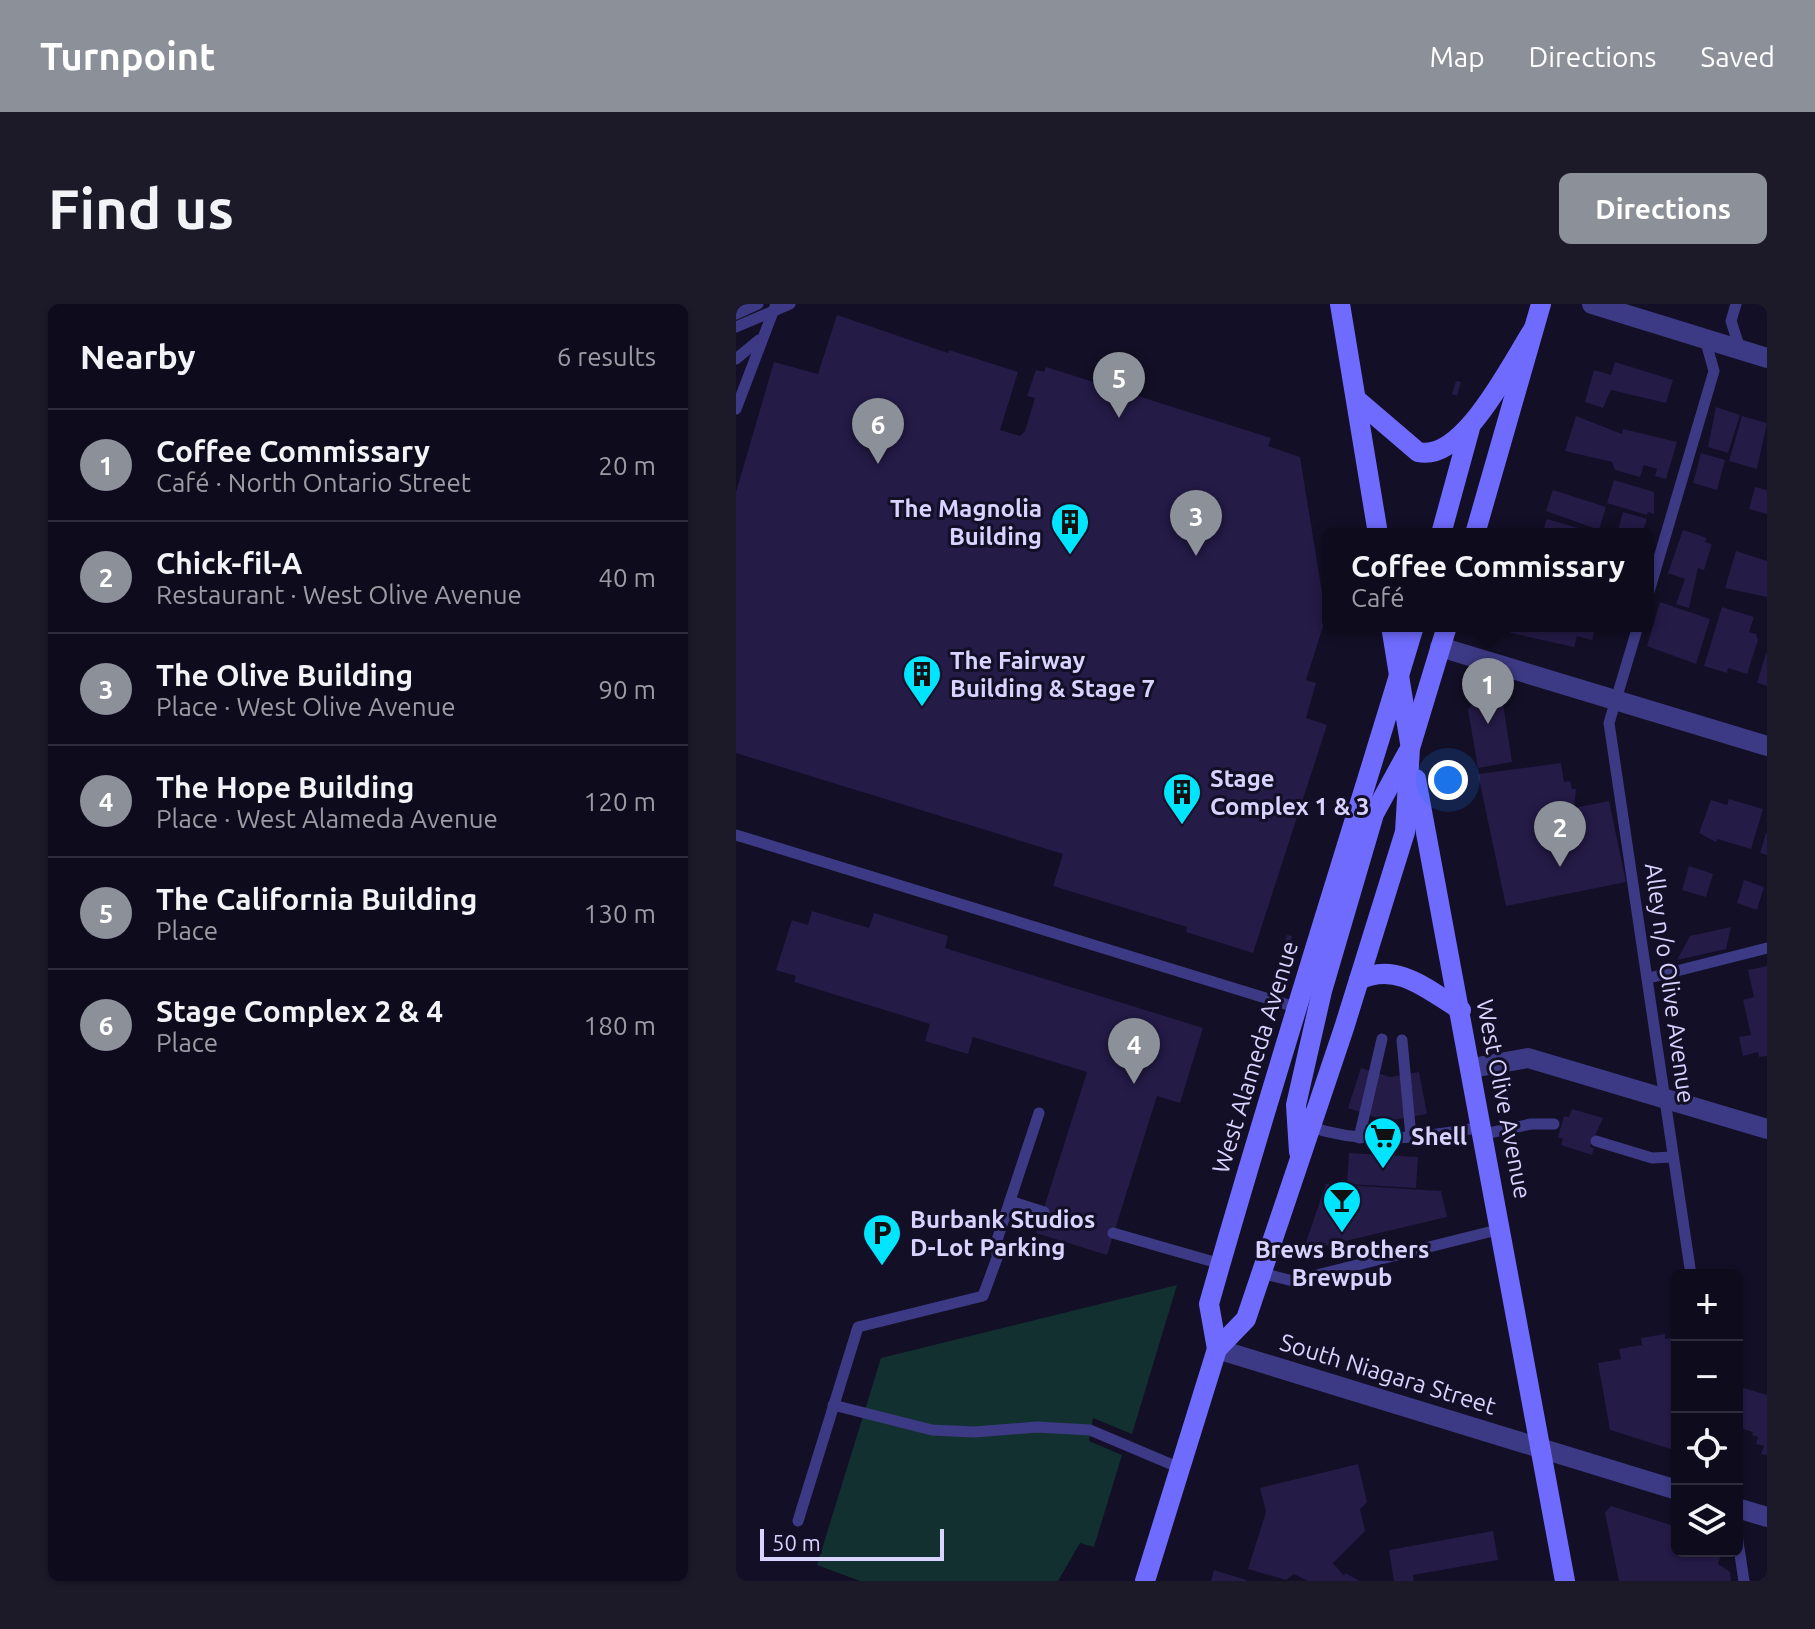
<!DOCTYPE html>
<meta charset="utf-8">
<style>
body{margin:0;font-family:Ubuntu,sans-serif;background:#1c1929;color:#f1f3f6}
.controls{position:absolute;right:24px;bottom:24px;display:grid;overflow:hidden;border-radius:12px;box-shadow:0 2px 6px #0004}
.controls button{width:72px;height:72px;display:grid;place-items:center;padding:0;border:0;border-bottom:2px solid #2e2b3b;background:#0e0b1c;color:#f1f3f6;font:40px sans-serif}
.scale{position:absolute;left:24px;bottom:20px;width:184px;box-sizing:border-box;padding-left:8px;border:4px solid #d9d4ff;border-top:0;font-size:22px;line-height:28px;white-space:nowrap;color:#d9d4ff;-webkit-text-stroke:6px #130f26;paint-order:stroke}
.you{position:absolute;left:712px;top:476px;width:28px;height:28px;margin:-20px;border:6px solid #fff;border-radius:50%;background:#1a73e8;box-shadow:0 0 0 12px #1a73e833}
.badge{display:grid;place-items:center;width:52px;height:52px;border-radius:50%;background:#8c9099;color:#fff;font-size:26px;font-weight:700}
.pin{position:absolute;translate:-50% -66px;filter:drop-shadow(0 2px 4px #0008)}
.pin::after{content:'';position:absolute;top:42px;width:28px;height:24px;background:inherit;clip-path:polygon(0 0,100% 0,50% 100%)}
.popup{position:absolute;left:586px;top:224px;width:332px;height:104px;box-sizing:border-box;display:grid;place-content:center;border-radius:12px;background:#0e0b1c;filter:drop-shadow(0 2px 6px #0005);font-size:26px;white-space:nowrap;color:#9b9ba3}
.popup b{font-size:30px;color:#f1f3f6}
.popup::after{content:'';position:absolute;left:50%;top:100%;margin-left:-16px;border:16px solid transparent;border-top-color:#0e0b1c}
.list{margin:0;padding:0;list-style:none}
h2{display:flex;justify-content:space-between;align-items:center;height:104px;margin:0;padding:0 32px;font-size:34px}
h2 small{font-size:26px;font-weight:400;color:#9b9ba3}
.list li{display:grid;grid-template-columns:52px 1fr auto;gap:24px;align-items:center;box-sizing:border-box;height:112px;padding:0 32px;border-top:2px solid #2e2b3b}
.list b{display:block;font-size:30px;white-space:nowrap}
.list p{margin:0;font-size:26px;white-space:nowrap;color:#9b9ba3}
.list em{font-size:26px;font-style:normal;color:#9b9ba3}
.icon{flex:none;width:44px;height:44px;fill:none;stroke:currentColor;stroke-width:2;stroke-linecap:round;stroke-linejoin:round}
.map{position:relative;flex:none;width:1031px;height:1277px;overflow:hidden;border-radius:12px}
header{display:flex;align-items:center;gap:48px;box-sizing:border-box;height:112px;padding:0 40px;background:#8c9099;color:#fff}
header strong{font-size:38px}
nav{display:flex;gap:44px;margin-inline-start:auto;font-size:28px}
.intro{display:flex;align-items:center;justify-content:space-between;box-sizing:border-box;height:192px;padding:0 48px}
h1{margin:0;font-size:56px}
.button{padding:20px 36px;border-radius:12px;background:#8c9099;color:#fff;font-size:28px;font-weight:700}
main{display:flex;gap:48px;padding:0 48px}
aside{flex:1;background:#0e0b1c;border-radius:12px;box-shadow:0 2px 6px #0004}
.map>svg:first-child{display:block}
</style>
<header>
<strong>Turnpoint</strong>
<nav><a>Map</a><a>Directions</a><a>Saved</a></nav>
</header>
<div class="intro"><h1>Find us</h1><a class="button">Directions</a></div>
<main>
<aside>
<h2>Nearby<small>6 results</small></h2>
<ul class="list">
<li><span class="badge">1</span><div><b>Coffee Commissary</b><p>Café · North Ontario Street</p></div><em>20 m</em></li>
<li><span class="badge">2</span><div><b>Chick-fil-A</b><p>Restaurant · West Olive Avenue</p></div><em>40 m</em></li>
<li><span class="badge">3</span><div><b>The Olive Building</b><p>Place · West Olive Avenue</p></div><em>90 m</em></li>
<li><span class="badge">4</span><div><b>The Hope Building</b><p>Place · West Alameda Avenue</p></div><em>120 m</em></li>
<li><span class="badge">5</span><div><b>The California Building</b><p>Place</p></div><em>130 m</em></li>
<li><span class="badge">6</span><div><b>Stage Complex 2 &amp; 4</b><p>Place</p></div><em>180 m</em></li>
</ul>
</aside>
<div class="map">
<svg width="1031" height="1277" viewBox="0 0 1031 1277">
<rect width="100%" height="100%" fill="#130f26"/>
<!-- green -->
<path fill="#12302f" d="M 441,981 L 396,1130 L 357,1114 L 353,1137 L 386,1151 L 358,1243 L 344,1239 L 322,1277 L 124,1277 L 81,1261 L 145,1054 Z"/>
<!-- building -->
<g fill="#241b47">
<path d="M 101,11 L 212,49 L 213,46 L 282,68 L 264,126 L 284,132 L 289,127 L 299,94 L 291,92 L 300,66 L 308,68 L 310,63 L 535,134 L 532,142 L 564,153 L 590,313 L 570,376 L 580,379 L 570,414 L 591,421 L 517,649 L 450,628 L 451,623 L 317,582 L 327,550 L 0,449 L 0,188 L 38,58 L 82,70 Z"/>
<path d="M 879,58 L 937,76 L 930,99 L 875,86 L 867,104 L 849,98 L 858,66 L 875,71 Z"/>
<path d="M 720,77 L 725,78 L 721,92 L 716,90 Z"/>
<path d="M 980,103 L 1004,111 L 992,149 L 972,143 Z"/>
<path d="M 840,112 L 886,130 L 887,125 L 941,138 L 930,175 L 919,172 L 921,165 L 908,161 L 904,173 L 879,166 L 876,158 L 829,147 Z"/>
<path d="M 1006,112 L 1031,119 L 1021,165 L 993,157 Z"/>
<path d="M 965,149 L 989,156 L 981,186 L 957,179 Z"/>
<path d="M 878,176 L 918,188 L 918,210 L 912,208 L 911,211 L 871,199 Z"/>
<path d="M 1019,183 L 1031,186 L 1031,210 L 1013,205 Z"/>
<path d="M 817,186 L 870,203 L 863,226 L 810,207 Z"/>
<path d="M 887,208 L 911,215 L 906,230 L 881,230 Z"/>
<path d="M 811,215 L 859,229 L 859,230 L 806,230 Z"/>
<path d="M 947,226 L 971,234 L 969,238 L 976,240 L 968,266 L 962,264 L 953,304 L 940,300 L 949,275 L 932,269 Z"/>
<path d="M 1000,247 L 1031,257 L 1031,293 L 989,284 Z"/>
<path d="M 924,298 L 974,315 L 960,360 L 911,342 Z"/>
<path d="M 986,303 L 1018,313 L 1013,328 L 1020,330 L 1022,336 L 1011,370 L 992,364 L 991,369 L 968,362 Z"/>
<path d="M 770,322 L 860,322 L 856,336 L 841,332 L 838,343 L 775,329 Z"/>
<path d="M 1030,349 L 1031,349 L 1031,382 L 1021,379 Z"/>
<path d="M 752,390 L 766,394 L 776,458 L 742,464 L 732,406 L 739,395 Z"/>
<path d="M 825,459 L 828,478 L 834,477 L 836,485 L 840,485 L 838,504 L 873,497 L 890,578 L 770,602 L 742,470 Z"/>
<path d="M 993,495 L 1027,505 L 1015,545 L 981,535 L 980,538 L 963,529 L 975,496 L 991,501 Z"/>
<path d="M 1030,529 L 1031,529 L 1031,551 L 1024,549 Z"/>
<path d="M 953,562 L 977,570 L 970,593 L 946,586 Z"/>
<path d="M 1008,576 L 1028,583 L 1021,606 L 1001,599 Z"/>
<path d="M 76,607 L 133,624 L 138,609 L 212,632 L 209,644 L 467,724 L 444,799 L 421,792 L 371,951 L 300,929 L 351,768 L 237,733 L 232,750 L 189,737 L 194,720 L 58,678 L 60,672 L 40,666 L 56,616 L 72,621 Z"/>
<path d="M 995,623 L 990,645 L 941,656 L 954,632 Z"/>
<path d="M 551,631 L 556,632 L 552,646 L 547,644 Z"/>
<path d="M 1031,662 L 1031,752 L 1023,753 L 1022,748 L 1007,752 L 1003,733 L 1015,731 L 1007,696 L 1018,693 L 1012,666 Z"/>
<path d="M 625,764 L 654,773 L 683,768 L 691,810 L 651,817 L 612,804 Z"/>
<path d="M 836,805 L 867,814 L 854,843 L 858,844 L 856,851 L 825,841 L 827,835 L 822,833 L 828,812 L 833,813 Z"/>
<path d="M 613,849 L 682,853 L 680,884 L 611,880 Z"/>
<path d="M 590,880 L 705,887 L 711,913 L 567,947 Z"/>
<path d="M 929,1030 L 929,1035 L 941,1033 L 941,1147 L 874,1126 L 862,1059 L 885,1055 L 883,1045 L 906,1041 L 905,1034 Z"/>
<path d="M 1001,1082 L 1031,1091 L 1031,1151 L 1025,1150 L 1028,1142 L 1020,1140 L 1022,1133 L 1016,1131 L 1017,1128 L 1001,1123 Z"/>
<path d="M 622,1160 L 631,1198 L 624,1205 L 629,1227 L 597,1259 L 608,1272 L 609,1269 L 624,1277 L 572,1277 L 558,1270 L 550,1276 L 512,1265 L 530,1208 L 524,1184 Z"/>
<path d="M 875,1202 L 941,1223 L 941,1247 L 986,1247 L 982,1260 L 994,1268 L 995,1277 L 883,1277 L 869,1209 Z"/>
<path d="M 757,1227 L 762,1256 L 677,1271 L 678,1277 L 658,1277 L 653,1246 Z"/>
<path d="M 478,1266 L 510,1276 L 510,1277 L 475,1277 Z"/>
</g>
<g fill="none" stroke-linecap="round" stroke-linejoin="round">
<!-- service -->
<g stroke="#3d3a85" stroke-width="11">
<path d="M 1000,0 L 995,17 L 1004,45"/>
<path d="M 0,10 L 22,0"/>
<path d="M 0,23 L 54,0"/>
<path d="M 0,55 L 23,36"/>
<path d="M 0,105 L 40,0"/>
<path d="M 912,291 L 978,67 L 969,35"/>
<path d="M 902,322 L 873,419 L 955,971"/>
<path d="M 0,531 L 559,703"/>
<path d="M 913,674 L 1031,644"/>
<path d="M 666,736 L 675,833"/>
<path d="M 575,823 C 630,842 690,833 746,823"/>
<path d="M 748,830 L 795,820 L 818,820"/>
<path d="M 623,834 L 646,735"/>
<path d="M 860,837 L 916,854 L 936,853"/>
<path d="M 274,897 L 308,908"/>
<path d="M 377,929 L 485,960"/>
<path d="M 525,969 L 557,977 L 765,925"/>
<path d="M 97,1101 L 196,1126 L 238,1128 L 301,1123 L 354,1126 L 444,1164"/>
<path d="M 62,1217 L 122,1023 L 247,992 L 261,954 L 261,936 L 303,809"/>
<path d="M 1001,1231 L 1008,1277"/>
</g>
<!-- minor -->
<g stroke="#3d3a85" stroke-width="20">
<path d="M 856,0 L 1031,54"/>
<path d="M 704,343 L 1031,442"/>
<path d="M 736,764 L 792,754 L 1031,825"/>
<path d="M 481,1045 L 941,1186"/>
<path d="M 1001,1204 L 1031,1213"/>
</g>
<!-- secondary -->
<g stroke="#6f6bff" stroke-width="20">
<path d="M 604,0 L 642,230"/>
<path d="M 620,95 L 682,148 C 727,159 775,60 797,26"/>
<path d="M 705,230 L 734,124"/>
<path d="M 739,230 L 805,0"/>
<path d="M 655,322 L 674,439"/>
<path d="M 680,475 L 829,1277"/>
<path d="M 623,676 C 661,657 692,686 725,706"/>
<path d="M 563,848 L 560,801 L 586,687 L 638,510 L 672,448"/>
<path d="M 481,1045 L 473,1000 C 537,773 610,548 678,322"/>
<path d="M 409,1277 L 481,1045 L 510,1015 L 608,724 L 669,528 L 674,444 L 711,322"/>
</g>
</g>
<!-- icons -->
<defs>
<symbol id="building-pin" viewBox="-11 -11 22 30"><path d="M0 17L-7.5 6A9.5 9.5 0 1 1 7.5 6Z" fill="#00e5ff" stroke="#130f26"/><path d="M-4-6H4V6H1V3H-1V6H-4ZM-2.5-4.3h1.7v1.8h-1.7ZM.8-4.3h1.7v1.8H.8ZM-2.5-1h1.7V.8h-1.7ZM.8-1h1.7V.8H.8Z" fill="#111"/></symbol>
<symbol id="supermarket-pin" viewBox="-11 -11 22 30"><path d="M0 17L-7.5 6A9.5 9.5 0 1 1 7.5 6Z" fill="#00e5ff" stroke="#130f26"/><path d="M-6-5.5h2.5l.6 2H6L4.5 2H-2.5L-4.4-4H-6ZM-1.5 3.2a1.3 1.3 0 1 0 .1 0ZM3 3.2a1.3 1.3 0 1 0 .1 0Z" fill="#111"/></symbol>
<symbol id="bar-pin" viewBox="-11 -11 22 30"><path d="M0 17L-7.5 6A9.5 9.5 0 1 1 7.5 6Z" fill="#00e5ff" stroke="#130f26"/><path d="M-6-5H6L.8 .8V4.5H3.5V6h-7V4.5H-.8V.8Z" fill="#111"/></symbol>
<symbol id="parking-pin" viewBox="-11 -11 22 30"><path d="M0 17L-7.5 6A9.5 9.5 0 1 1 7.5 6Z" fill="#00e5ff" stroke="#130f26"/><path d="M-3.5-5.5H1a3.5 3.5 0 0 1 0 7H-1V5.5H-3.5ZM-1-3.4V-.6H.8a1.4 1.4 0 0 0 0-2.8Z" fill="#111"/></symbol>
</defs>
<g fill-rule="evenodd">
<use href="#building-pin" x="312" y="196" width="44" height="60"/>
<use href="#building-pin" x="164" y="348" width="44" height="60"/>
<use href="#building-pin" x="424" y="466" width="44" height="60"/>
<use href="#supermarket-pin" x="625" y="810" width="44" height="60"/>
<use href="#bar-pin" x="584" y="874" width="44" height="60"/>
<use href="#parking-pin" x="124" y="907" width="44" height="60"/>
</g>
<g text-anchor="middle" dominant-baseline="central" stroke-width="6" stroke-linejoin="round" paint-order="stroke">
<!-- poi labels -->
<g font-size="24" font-weight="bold" fill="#d9d4ff" stroke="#130f26" text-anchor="start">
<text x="306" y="204" text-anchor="end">The Magnolia<tspan x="306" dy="28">Building</tspan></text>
<text x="214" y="356">The Fairway<tspan x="214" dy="28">Building &amp; Stage 7</tspan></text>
<text x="474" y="474">Stage<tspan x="474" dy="28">Complex 1 &amp; 3</tspan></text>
<text x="675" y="832">Shell</text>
<text x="174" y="915">Burbank Studios<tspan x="174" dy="28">D-Lot Parking</tspan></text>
<text x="606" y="945" text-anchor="middle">Brews Brothers<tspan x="606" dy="28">Brewpub</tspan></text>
</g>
<!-- street labels -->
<g font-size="24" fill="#d9d4ff" stroke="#130f26">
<text transform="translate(934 679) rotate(82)">Alley n/o Olive Avenue</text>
<text transform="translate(519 753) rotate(-73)">West Alameda Avenue</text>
<text transform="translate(768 795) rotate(79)">West Olive Avenue</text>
<text transform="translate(652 1070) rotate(17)">South Niagara Street</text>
</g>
</g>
</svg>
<div class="controls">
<button>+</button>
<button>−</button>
<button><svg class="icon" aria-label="locate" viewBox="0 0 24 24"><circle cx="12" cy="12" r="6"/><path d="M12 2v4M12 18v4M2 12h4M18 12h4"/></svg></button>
<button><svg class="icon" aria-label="layers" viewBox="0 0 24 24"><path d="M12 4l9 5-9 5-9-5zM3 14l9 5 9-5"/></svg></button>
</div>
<div class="scale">50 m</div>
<div class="you"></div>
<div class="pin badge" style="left:752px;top:420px">1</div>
<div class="popup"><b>Coffee Commissary</b>Café</div>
<div class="pin badge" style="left:824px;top:563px">2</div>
<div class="pin badge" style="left:460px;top:252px">3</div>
<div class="pin badge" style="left:398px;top:780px">4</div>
<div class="pin badge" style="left:383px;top:114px">5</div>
<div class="pin badge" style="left:142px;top:160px">6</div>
</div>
</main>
